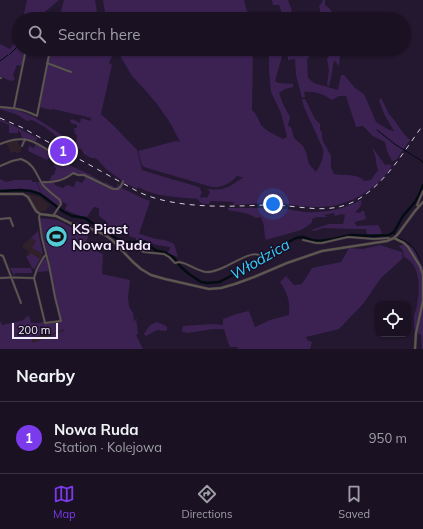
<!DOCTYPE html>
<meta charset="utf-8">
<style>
body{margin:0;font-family:Mulish,sans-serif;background:#231b2b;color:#f1f3f6}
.controls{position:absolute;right:12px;bottom:12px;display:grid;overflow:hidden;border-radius:8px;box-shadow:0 1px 3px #0004}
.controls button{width:36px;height:36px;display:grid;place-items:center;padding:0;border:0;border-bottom:1px solid #383241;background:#1a1223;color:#f1f3f6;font:20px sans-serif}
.scale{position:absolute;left:12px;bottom:10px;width:46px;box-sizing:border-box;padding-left:4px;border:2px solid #f3ecfc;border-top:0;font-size:11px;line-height:14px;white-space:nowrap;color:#f3ecfc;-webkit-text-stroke:3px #1a0f25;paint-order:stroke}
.you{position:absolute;left:273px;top:204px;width:14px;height:14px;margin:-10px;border:3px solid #fff;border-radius:50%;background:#1a73e8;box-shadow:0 0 0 6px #1a73e833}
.badge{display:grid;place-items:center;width:26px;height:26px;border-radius:50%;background:#7c3aed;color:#fff;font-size:13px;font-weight:700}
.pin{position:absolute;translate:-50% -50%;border:2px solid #fff;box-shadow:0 1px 4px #0006}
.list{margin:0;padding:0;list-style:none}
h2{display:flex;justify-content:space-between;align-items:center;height:52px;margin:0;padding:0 16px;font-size:17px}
h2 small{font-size:13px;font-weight:400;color:#9f9ea6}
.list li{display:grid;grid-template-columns:26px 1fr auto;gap:12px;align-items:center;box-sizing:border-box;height:72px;padding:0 16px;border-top:1px solid #383241}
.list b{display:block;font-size:15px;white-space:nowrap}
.list p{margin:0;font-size:13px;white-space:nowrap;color:#9f9ea6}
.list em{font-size:13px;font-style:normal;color:#9f9ea6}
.icon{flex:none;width:22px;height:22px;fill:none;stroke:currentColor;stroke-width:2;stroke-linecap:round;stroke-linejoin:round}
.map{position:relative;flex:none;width:423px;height:349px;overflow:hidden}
.search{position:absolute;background:#1a1223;box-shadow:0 1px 3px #0004;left:12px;right:12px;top:12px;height:44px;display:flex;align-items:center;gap:10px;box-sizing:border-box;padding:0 14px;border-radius:22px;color:#9f9ea6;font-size:15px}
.sheet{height:124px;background:#1a1223}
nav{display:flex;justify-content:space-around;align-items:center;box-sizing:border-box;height:56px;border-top:1px solid #383241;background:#1a1223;font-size:11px;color:#9f9ea6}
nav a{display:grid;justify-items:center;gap:2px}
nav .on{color:#7c3aed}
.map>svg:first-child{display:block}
</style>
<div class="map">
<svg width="423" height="349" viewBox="0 0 423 349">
<rect width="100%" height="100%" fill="#23182f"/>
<!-- industrial -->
<g fill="#2f202b">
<path d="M 27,194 L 40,197 L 50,205 L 46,210 L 38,212 Z"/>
<path d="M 64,329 L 64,331 L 32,344 L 32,338 L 45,333 L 47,335 Z"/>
</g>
<!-- education -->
<g fill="#2f202a">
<path d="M 18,140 L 18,144 L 21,147 L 21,152 L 16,153 L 16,152 L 14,152 L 11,153 L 6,143 Z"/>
<path d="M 38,231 L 43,255 L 35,268 L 32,269 L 26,256 L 29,251 L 23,248 L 23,245 Z"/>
</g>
<!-- green -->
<g fill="#3c2253" fill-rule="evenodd">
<path d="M 27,0 L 59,0 L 40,16 L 31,18 L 24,14 Z"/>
<path d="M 64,0 L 95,0 L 98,19 L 59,19 Z"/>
<path d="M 103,0 L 244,0 L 249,19 L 106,19 Z"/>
<path d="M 272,0 L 288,0 L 292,11 L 289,13 L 290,19 L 284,19 L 279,5 L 273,5 Z"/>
<path d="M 322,0 L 325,0 L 325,5 C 330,8 333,12 333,19 L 322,19 L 319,6 L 323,1 Z"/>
<path d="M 19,27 L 19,49 L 25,49 L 22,66 L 17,65 L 13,75 L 15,79 L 12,81 L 8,80 L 0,76 L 0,44 L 10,49 L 16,41 L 14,32 Z"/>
<path d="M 51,49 L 103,49 L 113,54 L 109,63 L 112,65 L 101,114 L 114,126 L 137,150 L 142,170 L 171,179 L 172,180 L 175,180 L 199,187 L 200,188 L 202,193 L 200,195 L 201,198 L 205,197 L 207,198 L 210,192 L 207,189 C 217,190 224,190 233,184 C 237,182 239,179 244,178 L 237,176 C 231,183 222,188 212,187 L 144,167 L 142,165 L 138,151 L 176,141 L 180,142 L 171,124 L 157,104 L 146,91 L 132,76 L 116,49 L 253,49 L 252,110 C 259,116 258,122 263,127 C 268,132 276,135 283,139 L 287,137 L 281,113 L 271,92 L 269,71 L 269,49 L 284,49 L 275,81 L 278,83 L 293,84 L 293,87 L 285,89 L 279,93 L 283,104 L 290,117 L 288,126 L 291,127 L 294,138 L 303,146 L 306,152 L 309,164 L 316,172 C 321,164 324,158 323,149 L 304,107 L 302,100 L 303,99 L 305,99 L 315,119 L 320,124 L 320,130 L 322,132 L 322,139 L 331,156 L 331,168 L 334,174 C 343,176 358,173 364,181 L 371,180 L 378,170 L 376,162 L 376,159 L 372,147 L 385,165 L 388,164 L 392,166 C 375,192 346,208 315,207 C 300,207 286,203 272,203 C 260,203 247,204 235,205 L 233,203 L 235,202 L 211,201 L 209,204 C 204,204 200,204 198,199 C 178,197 155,197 138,187 L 137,189 L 125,183 L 106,169 L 98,160 L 95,158 L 91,158 L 84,154 L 82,150 L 56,136 L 45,127 L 32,120 L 27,121 L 18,115 L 0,109 L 0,108 L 15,109 L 34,117 L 76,144 L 77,135 L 75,134 L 74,128 L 77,128 L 77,125 L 71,123 L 70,121 L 72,119 L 80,123 L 81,118 L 91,121 L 91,118 L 53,109 L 51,110 L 39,107 Z"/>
<path d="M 287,49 L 305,49 L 311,54 L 307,60 L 308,78 L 314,83 L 338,90 L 341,75 L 344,75 L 355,88 L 364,94 L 376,122 L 389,130 L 394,131 L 384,114 L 379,100 L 381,98 L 389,114 L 395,121 L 403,133 L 410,140 L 396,160 L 392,161 L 387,151 L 385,142 L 373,136 L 363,126 L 356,127 L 346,96 L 339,96 L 332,100 C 323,94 315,91 304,92 L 305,97 L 302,98 L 296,75 L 295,59 L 288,60 Z"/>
<path d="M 331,49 L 339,49 L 340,56 L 339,66 L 334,60 L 331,78 L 329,86 L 327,85 L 329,70 L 327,59 L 331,52 Z"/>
<path d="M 0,119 L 10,124 L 37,138 L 36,143 L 22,139 L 21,133 L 18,130 L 18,133 L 9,133 L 9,125 L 0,121 Z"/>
<path d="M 36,143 L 62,162 L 89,174 L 104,183 L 105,182 L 116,188 L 118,184 L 122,187 L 122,188 L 142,198 L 150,201 L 139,234 L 140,234 L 156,239 L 165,240 L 174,244 L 178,257 L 167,253 L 170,249 L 170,247 L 156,245 L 145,240 L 136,240 L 136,238 L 131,237 L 127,233 L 122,232 L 121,233 L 108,228 L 106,221 L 99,216 L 99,209 L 96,207 L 94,207 L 86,218 L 65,210 L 67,204 L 63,202 L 59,208 C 54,205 51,201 46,198 C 32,189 16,190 0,191 L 0,179 L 6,182 L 14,180 L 32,180 L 32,182 L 36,182 L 42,194 L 37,182 L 49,182 L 52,175 L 54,175 L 56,168 L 54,166 L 55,163 L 49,158 L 47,160 L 28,151 L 29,146 L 34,148 ZM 73,173 L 78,175 L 84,175 L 85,179 L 82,183 L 76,181 L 74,187 L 67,185 L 63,188 L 55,185 L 53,182 L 69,176 Z"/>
<path d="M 361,200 C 363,206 358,209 355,212 L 360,213 L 362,211 L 364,211 L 366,219 L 355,222 L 355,224 L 357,226 L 378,225 L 380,228 L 382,234 L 367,234 L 366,229 L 351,229 L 323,228 L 314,231 L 311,230 L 329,224 L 343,224 L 345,215 L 342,214 L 335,216 L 334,213 L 324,215 L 328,217 L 317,217 L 312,219 L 312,222 C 309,226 305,227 301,230 L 266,240 C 263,233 266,224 260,217 L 256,218 C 248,212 237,212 228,210 L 228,208 C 247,208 266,208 285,209 C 291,209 297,211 304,212 C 324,213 343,210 361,200 Z"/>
<path d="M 40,218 L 58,220 L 71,227 L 82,228 L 82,234 L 88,236 L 86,244 L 91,246 L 91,249 L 103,254 L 102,274 L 130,280 L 128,297 L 129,307 L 133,313 L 134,322 L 136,319 L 137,319 L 136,322 L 137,325 L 138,334 L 136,335 L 143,349 L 0,349 L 0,321 L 2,325 L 24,320 L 26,317 L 29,316 L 31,323 L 40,323 L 44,321 L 44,323 L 62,321 L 54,292 L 50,271 L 37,272 L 44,258 L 47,260 L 49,265 L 50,263 L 42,233 ZM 64,329 L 64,331 L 32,343 L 32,338 L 45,333 L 46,334 L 47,336 Z"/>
<path d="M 38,231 L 43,254 L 32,248 L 36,241 L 31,238 Z"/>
<path d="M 405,244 L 413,248 L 423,264 L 423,349 L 422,349 L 421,335 L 415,332 C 414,328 414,320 414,316 C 415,312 417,308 417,304 C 420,289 421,264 404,257 L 403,251 L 399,246 Z"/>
<path d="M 380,245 L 402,252 L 403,258 L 381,278 L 363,304 L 339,329 L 331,331 L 306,337 L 307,340 L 312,342 L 310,349 L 237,349 L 238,347 L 230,347 L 228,342 L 224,329 L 213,329 L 188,333 L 183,332 L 182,330 L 183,326 L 213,324 L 223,325 L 223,319 L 236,314 L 249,311 L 255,327 L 270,320 L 289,315 C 290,301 288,294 280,282 L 286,276 L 294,285 L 302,284 L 312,268 L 341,262 L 349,248 L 363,249 Z"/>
<path d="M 31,253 L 40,259 L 35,268 L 33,269 L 26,256 L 29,256 Z"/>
<path d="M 30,267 L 32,271 L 32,275 L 32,273 L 15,273 L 14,276 L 10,268 L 29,268 Z"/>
<path d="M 157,322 L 164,325 L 167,327 L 167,330 L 165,331 L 157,330 L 146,336 L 144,334 L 150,325 Z"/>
</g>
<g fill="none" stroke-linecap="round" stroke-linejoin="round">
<!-- stream -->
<g stroke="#020c11" stroke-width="1">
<path d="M 10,54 L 16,48"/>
<path d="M 0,61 L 8,55"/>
<path d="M 377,130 L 396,145 L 422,161 L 423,163"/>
<path d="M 394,232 L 395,235"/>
<path d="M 398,238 C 406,241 413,245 417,254 C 419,258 420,262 423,266"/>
</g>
<!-- river -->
<path stroke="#020c11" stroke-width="2.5" d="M 0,191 L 21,190 L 31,191 L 40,194 L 47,199 L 64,212 L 72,216 L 85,218 L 105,232 L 118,239 L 125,242 L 145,242 L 155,250 L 166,253 L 173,257 L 181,267 L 189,274 L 201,282 L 207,283 L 219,282 L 227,278 L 264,259 L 279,247 L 296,238 L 303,237 L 312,240 L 319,241 L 334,239 L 351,235 L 372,236 L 389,235 L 394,232 L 403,216 L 415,202 L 419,195 L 423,185"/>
<defs>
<g id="minor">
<path d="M 47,63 L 71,72"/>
<path d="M 0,78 L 1,78"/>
<path d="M 0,107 C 15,108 23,109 37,116 L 49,55 L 34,49"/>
<path d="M 14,108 L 26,49"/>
<path d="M 0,144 C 32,130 42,149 68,163"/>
<path d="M 22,146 L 25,139"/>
<path d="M 0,166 L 12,161 L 21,159 C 35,164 36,175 43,185 C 48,191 54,195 60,200 L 61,204 L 53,216"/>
<path d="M 43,182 C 53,183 65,180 73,173 L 78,175 L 84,175 L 113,189 L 118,189 L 121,186"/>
<path d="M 419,206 L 417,205 L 423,191"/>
<path d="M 40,214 L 39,217 L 42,238 L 49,265 L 55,297 L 61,321 L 45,323 L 34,278 L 37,269 L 43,258 L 46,255"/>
<path d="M 0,219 L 10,218 L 13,226"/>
<path d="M 303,240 L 316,243 L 322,243 L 348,237 L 374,239 L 389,238"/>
<path d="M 115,242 L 116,242 L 133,247 L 144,252 L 153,253 L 164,254 L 169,257 L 175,263 L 179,262 L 183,263 C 190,265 198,271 206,272 C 223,273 247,250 259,255 C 262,256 264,258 267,260"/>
<path d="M 0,255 L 3,256 L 21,303"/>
<path d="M 0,278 C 11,277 22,278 34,278"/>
</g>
<g id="tertiary">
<path d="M 0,194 L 23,194 L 28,197 L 36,211 L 40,214 L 56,216 L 72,224 L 87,227 L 105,235 L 112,240 L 133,262 L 141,269 L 151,275 L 165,279 L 209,289 L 221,288 L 235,284 L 254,277 L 287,263 L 322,251 L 387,241 L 394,238 L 398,234 L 415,211 L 423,202"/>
<path d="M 394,238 L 404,243 L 408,247 L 420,266 L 423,275 L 423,301 L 416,333 L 415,349"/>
</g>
</defs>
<!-- minor casing -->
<use href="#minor" stroke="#40364c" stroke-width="2.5"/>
<!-- tertiary casing -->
<use href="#tertiary" stroke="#40364c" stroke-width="3"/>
<!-- minor -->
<use href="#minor" stroke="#5f594d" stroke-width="1.5"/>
<!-- tertiary -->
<use href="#tertiary" stroke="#5f594d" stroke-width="2"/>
<!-- rail -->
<path stroke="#d7cfe0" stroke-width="1" stroke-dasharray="5 5" stroke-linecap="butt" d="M 0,118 L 21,127 L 135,190 C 162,205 206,207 237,206 C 248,206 259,205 270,205 C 301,205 328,216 357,200 C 386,183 404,151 423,125"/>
<defs>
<path id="minor-bridge" d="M 121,186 L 123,181"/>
</defs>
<!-- minor-bridge casing -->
<use href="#minor-bridge" stroke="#40364c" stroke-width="2.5" stroke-linecap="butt"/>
<!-- minor-bridge -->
<use href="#minor-bridge" stroke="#5f594d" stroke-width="1.5"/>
</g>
<!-- icons -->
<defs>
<symbol id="stadium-disc" viewBox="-11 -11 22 22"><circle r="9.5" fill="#52cbd7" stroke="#1a0f25"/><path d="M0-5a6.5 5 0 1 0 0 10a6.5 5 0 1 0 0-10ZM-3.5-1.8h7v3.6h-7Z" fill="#111"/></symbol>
</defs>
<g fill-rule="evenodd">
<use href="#stadium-disc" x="44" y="224" width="25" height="25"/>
</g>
<g text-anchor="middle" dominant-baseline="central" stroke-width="3" stroke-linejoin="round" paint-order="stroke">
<!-- poi labels -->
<g font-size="14" font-weight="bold" fill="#f3ecfc" stroke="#1a0f25" text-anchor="start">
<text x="72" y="229">KS Piast<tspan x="72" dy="16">Nowa Ruda</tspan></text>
</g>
<!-- water labels -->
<g font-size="15" font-style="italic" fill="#33d1fe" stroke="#1a0f25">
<text transform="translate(260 259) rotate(-30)">Włodzica</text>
</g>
</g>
</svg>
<div class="controls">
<button><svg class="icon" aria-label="locate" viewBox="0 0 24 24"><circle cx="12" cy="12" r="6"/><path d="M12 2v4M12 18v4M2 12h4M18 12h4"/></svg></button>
</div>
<div class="scale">200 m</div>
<div class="you"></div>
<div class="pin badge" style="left:63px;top:151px">1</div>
<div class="search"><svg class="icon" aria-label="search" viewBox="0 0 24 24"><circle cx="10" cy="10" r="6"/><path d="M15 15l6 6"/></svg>Search here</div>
</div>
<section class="sheet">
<h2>Nearby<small></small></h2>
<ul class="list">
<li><span class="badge">1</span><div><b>Nowa Ruda</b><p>Station · Kolejowa</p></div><em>950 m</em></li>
</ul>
</section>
<nav>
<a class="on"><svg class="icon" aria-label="map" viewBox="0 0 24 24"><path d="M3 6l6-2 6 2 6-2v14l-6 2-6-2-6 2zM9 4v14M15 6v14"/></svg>Map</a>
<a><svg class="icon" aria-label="directions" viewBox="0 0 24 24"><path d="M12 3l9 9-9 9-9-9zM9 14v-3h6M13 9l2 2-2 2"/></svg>Directions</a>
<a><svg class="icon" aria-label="saved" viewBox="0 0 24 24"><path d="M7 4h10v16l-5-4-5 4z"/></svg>Saved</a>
</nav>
